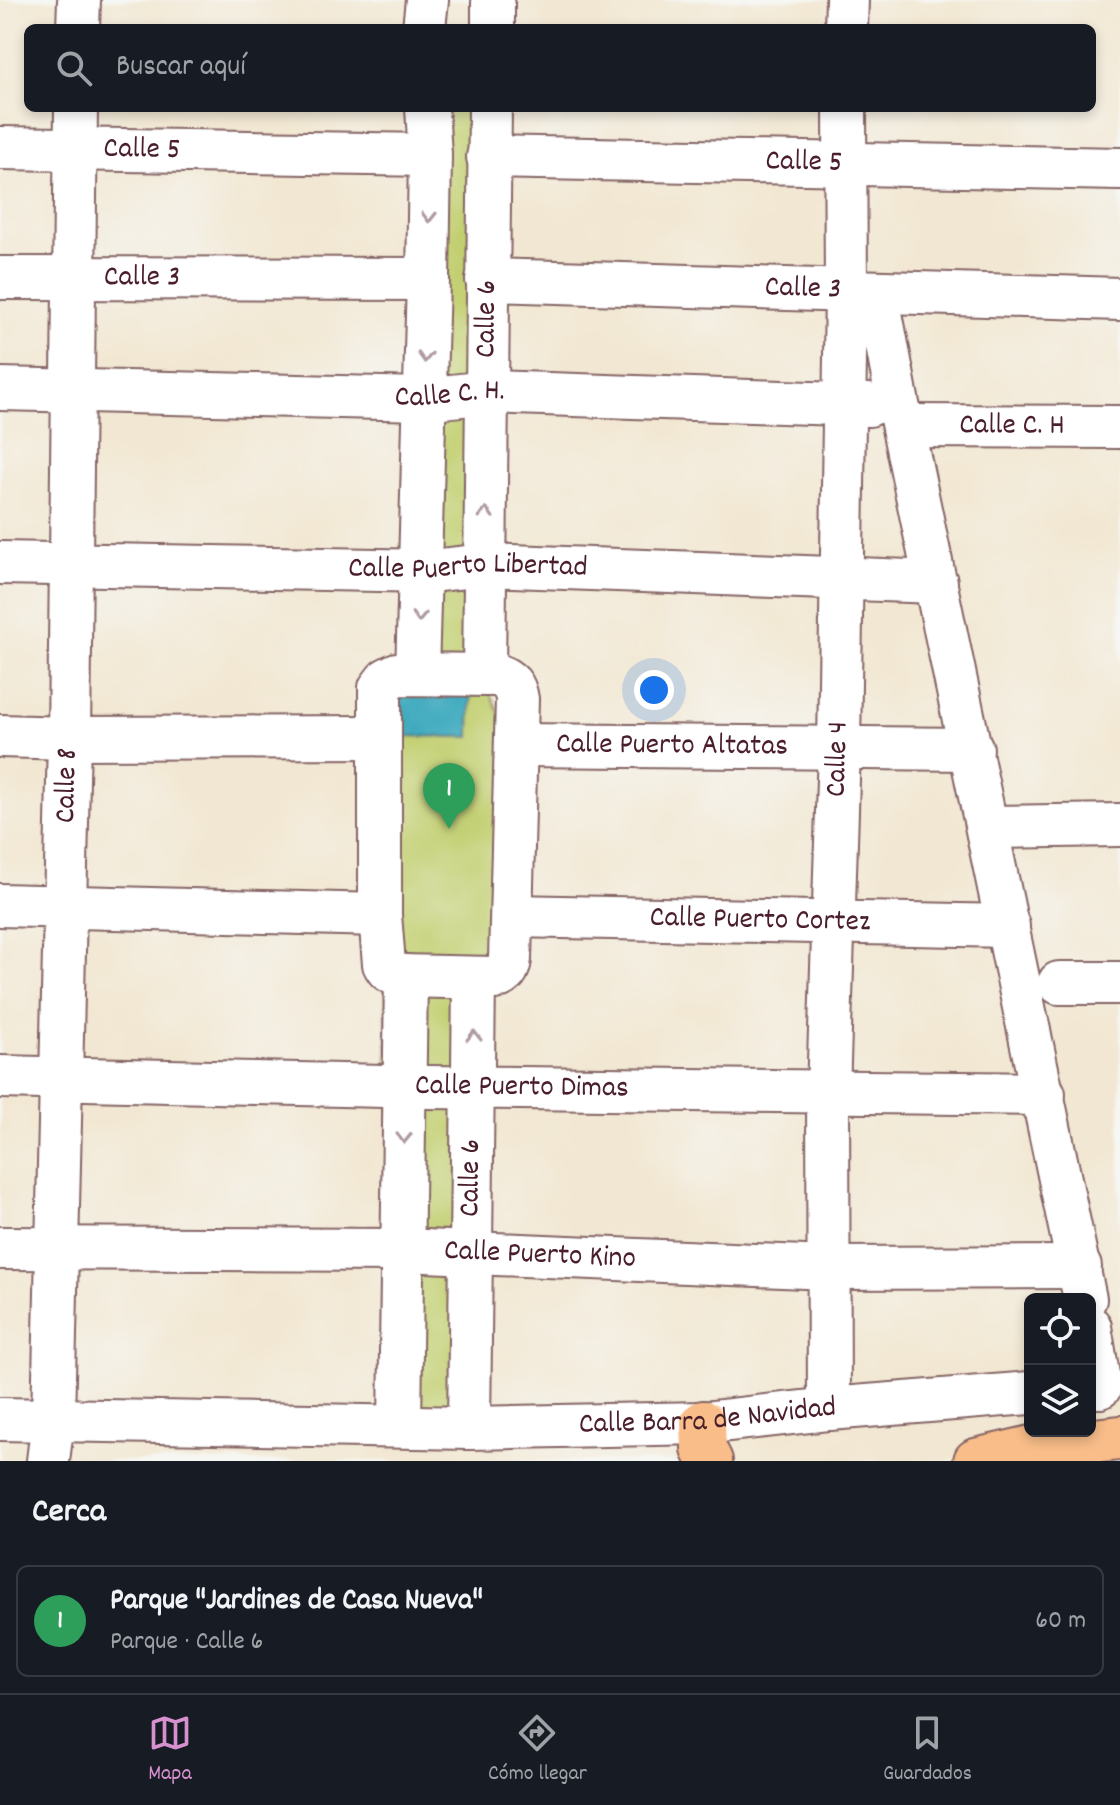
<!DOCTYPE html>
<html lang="es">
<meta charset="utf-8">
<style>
body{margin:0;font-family:Dekko,sans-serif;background:#20242c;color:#f1f3f6}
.controls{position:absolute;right:24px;bottom:24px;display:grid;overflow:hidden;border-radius:12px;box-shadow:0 4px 12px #0003}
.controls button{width:72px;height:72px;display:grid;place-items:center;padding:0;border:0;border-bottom:2px solid #363941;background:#171b24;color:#f1f3f6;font:40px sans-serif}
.you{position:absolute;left:654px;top:690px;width:28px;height:28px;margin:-20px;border:6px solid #fff;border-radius:50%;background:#1a73e8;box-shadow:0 0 0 12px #1a73e833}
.badge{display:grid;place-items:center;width:52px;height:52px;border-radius:50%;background:#d690ce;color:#fff;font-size:26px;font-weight:700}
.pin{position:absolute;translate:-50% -66px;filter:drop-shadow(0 2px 4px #0008)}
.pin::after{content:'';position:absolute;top:42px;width:28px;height:24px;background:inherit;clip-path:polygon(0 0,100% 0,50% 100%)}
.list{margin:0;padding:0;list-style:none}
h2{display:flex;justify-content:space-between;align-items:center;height:104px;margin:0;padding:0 32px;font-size:34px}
h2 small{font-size:26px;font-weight:400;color:#9ea1a6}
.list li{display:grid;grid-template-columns:52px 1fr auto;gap:24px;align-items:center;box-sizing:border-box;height:112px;margin:0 16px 16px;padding:0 16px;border:2px solid #363941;border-radius:12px}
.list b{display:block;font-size:30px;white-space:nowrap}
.list p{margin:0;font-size:26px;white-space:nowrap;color:#9ea1a6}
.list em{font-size:26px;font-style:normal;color:#9ea1a6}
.icon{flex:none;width:44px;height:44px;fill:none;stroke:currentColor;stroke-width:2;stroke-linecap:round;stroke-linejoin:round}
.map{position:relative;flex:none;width:1120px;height:1461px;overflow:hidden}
.search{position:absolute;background:#171b24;box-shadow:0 4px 12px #0003;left:24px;right:24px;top:24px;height:88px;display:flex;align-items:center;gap:20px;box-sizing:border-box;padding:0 28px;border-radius:12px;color:#9ea1a6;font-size:30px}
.sheet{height:232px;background:#171b24}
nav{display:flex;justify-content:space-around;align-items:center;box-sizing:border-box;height:112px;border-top:2px solid #363941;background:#171b24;font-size:22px;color:#9ea1a6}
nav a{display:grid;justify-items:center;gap:4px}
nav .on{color:#d690ce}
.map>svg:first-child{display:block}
</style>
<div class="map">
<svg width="1120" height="1461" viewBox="0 0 1120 1461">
<rect width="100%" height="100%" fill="#f6f6f2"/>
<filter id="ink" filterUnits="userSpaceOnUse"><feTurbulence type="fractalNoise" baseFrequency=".0125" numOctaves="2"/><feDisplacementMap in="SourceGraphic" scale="16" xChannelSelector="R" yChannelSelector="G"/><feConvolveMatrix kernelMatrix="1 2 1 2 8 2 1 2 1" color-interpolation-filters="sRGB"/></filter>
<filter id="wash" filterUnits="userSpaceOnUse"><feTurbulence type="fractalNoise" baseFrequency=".006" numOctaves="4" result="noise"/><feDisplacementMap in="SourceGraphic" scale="32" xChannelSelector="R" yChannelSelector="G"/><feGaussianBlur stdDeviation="1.8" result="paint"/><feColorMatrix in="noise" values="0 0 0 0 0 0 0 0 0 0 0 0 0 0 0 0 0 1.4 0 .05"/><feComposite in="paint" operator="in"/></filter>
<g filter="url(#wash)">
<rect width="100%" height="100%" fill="#f2e7d2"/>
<!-- green -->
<path fill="#c2cf70" stroke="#86774e" stroke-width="2" d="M 419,108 L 490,108 L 482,677 L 515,745 L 513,984 L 476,981 L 467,1421 L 401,1423 L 385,974 L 381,734 L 412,674 Z"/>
<!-- water -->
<path fill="#3faabf" stroke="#446475" stroke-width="2" d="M 396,688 L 471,689 L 470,737 L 395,736 Z"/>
</g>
<g filter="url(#ink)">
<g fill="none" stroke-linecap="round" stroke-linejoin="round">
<defs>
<g id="minor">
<path d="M 493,0 L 493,28"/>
<path d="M 78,28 L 79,0"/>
<path d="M 424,28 L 427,0"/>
<path d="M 846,28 L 847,0"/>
<path id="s1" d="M 0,148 L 430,155"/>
<path id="s2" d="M 488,157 L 1120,169"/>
<path id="s3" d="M 0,278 L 428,279"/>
<path id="s4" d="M 487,280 L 1120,299"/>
<path d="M 877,292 L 898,404 L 1085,1299"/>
<path id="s5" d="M 0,389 L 424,399 L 488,392 L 869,405"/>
<path id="s6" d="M 904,426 L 1120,427"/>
<path id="s7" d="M 0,563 L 431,571 L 484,565 L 936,582"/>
<path d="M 397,674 L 497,675 C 510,680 515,686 517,699 L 510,959 C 509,970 505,975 495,978 L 399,976 L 388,970 L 384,964 L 380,915 L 380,688 L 387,679 Z"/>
<path d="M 417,674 L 428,279 L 430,155 L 427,108"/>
<path id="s8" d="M 484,675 L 490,108"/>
<path d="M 0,736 L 69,738 L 380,737"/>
<path id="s9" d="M 516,745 L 972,749"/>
<path d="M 989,827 L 1120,825"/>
<path d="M 0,905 L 380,915"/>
<path id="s10" d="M 512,916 L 1008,926"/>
<path d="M 1059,983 L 1120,983"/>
<path id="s11" d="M 0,1077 L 428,1087 L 1044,1094"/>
<path id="s12" d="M 0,1248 L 402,1250 L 828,1268 L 1080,1267"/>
<path d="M 1090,1327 L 1100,1387"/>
<path id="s13" d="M 829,1409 L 828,1093 L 839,748 L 846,291 L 845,108"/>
<path id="s14" d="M 0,1419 L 469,1428 L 703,1423 L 829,1409 L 1030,1393"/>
<path d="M 400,1426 L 406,976"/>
<path id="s15" d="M 469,1428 L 474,978"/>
<path id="s16" d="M 48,1461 L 53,1420 L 69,738 L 76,108"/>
</g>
<g id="highway">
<path d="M 703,1423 L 704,1449 L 710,1461"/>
<path d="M 976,1461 L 1032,1448 L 1120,1438"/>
</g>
</defs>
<!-- minor casing -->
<use href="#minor" stroke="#856565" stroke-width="46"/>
<!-- highway casing -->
<use href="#highway" stroke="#856565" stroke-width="48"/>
<!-- minor -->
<use href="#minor" stroke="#fff" stroke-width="42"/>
<!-- highway -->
<use href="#highway" stroke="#f8bd89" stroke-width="44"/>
</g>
<!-- one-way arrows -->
<defs><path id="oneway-chevron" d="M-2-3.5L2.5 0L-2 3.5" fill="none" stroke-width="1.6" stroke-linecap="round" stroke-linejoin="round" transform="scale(2)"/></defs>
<g stroke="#ae9aa0">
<use href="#oneway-chevron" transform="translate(429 217) rotate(91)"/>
<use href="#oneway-chevron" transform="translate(425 357) rotate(92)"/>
<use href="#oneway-chevron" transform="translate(486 513) rotate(-89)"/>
<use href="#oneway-chevron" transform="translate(419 617) rotate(92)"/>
<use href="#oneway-chevron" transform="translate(474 1036) rotate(-90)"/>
<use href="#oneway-chevron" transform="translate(404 1138) rotate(91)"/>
</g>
</g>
<g text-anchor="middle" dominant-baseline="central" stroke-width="7" stroke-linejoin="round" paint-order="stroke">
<!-- street labels -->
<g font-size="30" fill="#4a1f2b" stroke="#f6f6f2">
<text stroke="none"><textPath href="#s1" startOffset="142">Calle 5</textPath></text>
<text stroke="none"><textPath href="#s2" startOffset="316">Calle 5</textPath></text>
<text stroke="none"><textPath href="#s3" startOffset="142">Calle 3</textPath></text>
<text stroke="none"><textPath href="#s4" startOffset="316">Calle 3</textPath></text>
<text stroke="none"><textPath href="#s8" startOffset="356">Calle 6</textPath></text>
<text stroke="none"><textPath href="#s5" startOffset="450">Calle C. H.</textPath></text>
<text stroke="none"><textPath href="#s6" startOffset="108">Calle C. H</textPath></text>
<text stroke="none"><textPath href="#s7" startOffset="468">Calle Puerto Libertad</textPath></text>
<text stroke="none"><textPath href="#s9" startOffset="156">Calle Puerto Altatas</textPath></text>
<text stroke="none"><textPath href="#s13" startOffset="650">Calle 4</textPath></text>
<text stroke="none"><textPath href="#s16" startOffset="676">Calle 8</textPath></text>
<text stroke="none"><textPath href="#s10" startOffset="248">Calle Puerto Cortez</textPath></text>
<text stroke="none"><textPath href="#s11" startOffset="522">Calle Puerto Dimas</textPath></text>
<text stroke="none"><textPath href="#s15" startOffset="250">Calle 6</textPath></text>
<text stroke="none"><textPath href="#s12" startOffset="540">Calle Puerto Kino</textPath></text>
<text stroke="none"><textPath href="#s14" startOffset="708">Calle Barra de Navidad</textPath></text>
</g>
</g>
</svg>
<div class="controls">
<button><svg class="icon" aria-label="locate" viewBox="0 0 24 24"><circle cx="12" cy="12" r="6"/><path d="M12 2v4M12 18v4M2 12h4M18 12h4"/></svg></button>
<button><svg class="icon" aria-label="layers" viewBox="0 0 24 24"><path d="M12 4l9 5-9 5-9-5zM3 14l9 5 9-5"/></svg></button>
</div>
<div class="you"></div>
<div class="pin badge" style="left:449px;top:829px;background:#2e9e5b">1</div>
<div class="search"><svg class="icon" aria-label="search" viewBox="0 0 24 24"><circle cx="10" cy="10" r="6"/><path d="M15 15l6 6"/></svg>Buscar aquí</div>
</div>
<section class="sheet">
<h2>Cerca<small></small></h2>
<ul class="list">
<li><span class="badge" style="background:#2e9e5b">1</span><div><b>Parque &quot;Jardines de Casa Nueva&quot;</b><p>Parque · Calle 6</p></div><em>60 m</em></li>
</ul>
</section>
<nav>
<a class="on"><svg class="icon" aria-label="map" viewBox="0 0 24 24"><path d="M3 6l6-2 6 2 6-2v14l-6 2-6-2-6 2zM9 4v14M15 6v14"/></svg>Mapa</a>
<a><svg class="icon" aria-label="directions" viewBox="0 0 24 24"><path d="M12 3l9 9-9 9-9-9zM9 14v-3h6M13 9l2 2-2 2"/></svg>Cómo llegar</a>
<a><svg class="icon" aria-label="saved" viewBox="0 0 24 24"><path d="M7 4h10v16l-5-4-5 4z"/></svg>Guardados</a>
</nav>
